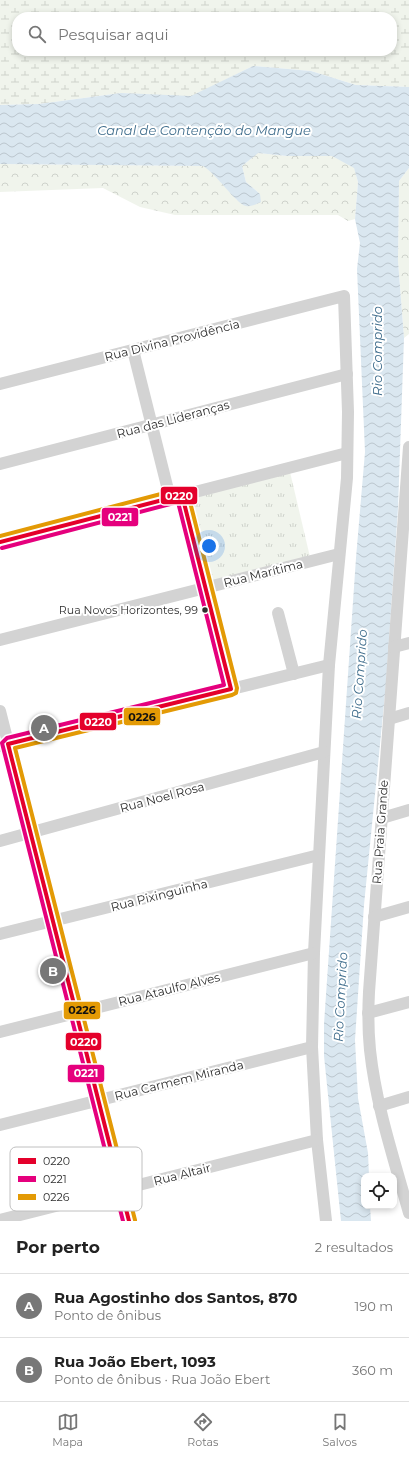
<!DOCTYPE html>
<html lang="pt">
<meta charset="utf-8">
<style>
body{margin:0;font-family:Montserrat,sans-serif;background:#f6f6f6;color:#222}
.controls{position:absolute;right:12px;bottom:12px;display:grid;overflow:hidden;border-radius:8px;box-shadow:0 2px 6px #0003}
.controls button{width:36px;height:36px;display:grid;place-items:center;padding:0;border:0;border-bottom:1px solid #e0e0e0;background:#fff;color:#222;font:20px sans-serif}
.you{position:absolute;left:209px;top:546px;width:14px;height:14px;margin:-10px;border:3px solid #fff;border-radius:50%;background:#1a73e8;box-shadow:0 0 0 6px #1a73e833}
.badge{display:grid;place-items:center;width:26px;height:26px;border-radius:50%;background:#777;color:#fff;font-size:13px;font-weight:700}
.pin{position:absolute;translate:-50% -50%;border:2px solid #fff;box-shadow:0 1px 4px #0006}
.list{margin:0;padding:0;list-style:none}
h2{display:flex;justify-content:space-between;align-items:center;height:52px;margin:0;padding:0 16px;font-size:17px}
h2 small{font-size:13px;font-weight:400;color:#767676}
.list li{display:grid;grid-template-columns:26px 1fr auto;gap:12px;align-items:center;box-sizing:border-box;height:64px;padding:0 16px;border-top:1px solid #e0e0e0}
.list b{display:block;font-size:15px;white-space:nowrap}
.list p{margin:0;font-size:13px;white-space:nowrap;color:#767676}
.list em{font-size:13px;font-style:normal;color:#767676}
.icon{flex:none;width:22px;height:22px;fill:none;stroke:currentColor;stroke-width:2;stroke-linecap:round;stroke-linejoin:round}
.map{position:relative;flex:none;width:409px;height:1221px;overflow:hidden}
.search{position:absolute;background:#fff;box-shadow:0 2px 6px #0003;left:12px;right:12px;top:12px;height:44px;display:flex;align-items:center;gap:10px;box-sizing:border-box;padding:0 14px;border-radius:16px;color:#767676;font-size:15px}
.sheet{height:180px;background:#fff}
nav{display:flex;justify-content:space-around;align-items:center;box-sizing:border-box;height:56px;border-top:1px solid #e0e0e0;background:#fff;font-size:11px;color:#767676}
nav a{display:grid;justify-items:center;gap:2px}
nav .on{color:#777}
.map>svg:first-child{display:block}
</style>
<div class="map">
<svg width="409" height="1221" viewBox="0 0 409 1221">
<defs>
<pattern id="grass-tufts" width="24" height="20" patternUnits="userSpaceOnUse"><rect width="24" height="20" fill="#f0f4ec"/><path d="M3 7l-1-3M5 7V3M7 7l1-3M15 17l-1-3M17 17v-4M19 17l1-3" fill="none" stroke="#ced2cb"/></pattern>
<pattern id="forest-crowns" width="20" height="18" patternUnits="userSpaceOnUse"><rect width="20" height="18" fill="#f0f4ec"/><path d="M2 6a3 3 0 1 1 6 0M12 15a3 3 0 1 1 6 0" fill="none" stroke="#ced2cb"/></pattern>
<pattern id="wetland-marsh" width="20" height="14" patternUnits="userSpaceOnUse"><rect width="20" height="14" fill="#f0f4ec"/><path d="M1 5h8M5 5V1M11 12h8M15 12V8" fill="none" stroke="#ced2cb"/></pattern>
<pattern id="water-waves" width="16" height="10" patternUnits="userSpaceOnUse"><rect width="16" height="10" fill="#dae7f0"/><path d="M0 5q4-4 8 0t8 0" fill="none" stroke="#bbc6ce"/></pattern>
</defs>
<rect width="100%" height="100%" fill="#fff"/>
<!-- grass -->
<path fill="url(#grass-tufts)" d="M 290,472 L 310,557 L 211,582 L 189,498 Z"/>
<!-- forest -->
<g fill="url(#forest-crowns)">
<path d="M 258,153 L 287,156 L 332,156 L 354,167 L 358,182 L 355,219 L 348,221 L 338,215 L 175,215 L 140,207 L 103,188 L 0,192 L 0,164 L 203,166 L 209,169 L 237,200 L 260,194 L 246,182 L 242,166 Z"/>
<path d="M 409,168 L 409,334 L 404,338 L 398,261 L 399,181 Z"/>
</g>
<!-- wetland -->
<path fill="url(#wetland-marsh)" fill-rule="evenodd" d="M 0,0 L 409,0 L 409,87 L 356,85 L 311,71 L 253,66 L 191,97 L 121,93 L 39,104 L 0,105 ZM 17,17 L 392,17 L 392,51 L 17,51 Z"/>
<!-- water -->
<path fill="url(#water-waves)" d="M 253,66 L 311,71 L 356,85 L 409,87 L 409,168 L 399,181 L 398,261 L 404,338 L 398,508 L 386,684 L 364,905 L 355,1040 L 358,1098 L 368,1153 L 369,1176 L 364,1176 L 364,1206 L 370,1206 L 371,1221 L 341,1221 L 324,1056 L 324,1024 L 356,558 L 365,452 L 357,269 L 360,243 L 355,219 L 358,182 L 354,168 L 332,156 L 287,156 L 258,153 L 242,166 L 246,182 L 260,194 L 261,202 C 257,204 251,207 246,206 C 235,203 217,174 203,166 L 0,164 L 0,105 L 39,104 L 121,93 L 191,96 Z"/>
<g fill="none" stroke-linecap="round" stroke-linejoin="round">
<!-- minor -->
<g stroke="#d3d3d3" stroke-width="12">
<path d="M 133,350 L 170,498"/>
<path d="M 0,384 L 344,296 L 348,412 L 347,478 L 329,665 L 314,953 L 312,1047 L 317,1140 L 326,1221"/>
<path d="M 409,447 L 369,992 C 368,1011 368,1030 370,1050 C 376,1106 394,1159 409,1213"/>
<path d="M 0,464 L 347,374"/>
<path d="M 182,495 L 231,689"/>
<path d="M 0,542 L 347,453"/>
<path d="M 278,613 L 294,674"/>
<path d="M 0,640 L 339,554"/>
<path d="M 394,647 L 409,643"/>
<path d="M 0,711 L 129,1221"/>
<path d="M 389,719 L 409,713"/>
<path d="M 0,746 L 329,665"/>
<path d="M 382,818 L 409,810"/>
<path d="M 0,841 L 324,752"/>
<path d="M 374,917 L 409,907"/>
<path d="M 0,934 L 319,855"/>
<path d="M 368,1013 L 409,1002"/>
<path d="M 0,1032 L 314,953"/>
<path d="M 379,1106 L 409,1097"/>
<path d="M 0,1125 L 312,1047"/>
<path d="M 0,1220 L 317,1140"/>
</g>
<defs>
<path id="bus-1" d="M 0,542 L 182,495 L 231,689 L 8,744 L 129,1221"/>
<path id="bus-2" d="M 2,548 L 178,502 L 224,685 L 7,738 L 2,743 L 123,1221"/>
<path id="bus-3" d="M 0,536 L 180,489 L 185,490 L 188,494 L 237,688 L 236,693 L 232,695 L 15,748 L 135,1220"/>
</defs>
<!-- bus-1 casing -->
<use href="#bus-1" stroke="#fff" stroke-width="7"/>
<!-- bus-2 casing -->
<use href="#bus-2" stroke="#fff" stroke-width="7"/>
<!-- bus-3 casing -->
<use href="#bus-3" stroke="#fff" stroke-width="7"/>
<!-- bus-1 -->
<use href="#bus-1" stroke="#e4002b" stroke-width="4"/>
<!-- bus-2 -->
<use href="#bus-2" stroke="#e5007d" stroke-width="4"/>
<!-- bus-3 -->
<use href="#bus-3" stroke="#e39a05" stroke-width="4"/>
</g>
<!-- markers -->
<circle fill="#2e2e2e" stroke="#fff" stroke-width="1.5" cx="205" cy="610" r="3.5"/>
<g text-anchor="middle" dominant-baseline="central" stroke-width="4" stroke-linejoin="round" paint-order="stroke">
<!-- bus labels -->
<g font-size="11" fill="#2e2e2e" stroke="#fff" text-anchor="end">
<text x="198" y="610">Rua Novos Horizontes, 99</text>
</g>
<!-- street labels -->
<g font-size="12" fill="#2e2e2e" stroke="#fff">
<text transform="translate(172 340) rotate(-14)">Rua Divina Providência</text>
<text transform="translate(173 419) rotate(-15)">Rua das Lideranças</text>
<text transform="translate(263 573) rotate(-14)">Rua Marítima</text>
<text transform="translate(162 797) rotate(-15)">Rua Noel Rosa</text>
<text transform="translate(380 832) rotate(-86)">Rua Praia Grande</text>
<text transform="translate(159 895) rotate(-14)">Rua Pixinguinha</text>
<text transform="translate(169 989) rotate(-14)">Rua Ataulfo Alves</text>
<text transform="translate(179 1080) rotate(-14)">Rua Carmem Miranda</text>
<text transform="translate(182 1174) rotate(-14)">Rua Altair</text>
</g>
<!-- water labels -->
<g font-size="13" font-style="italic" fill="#406e8d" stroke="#fff">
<text x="204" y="130">Canal de Contenção do Mangue</text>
<text transform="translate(377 351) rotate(-90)">Rio Comprido</text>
<text transform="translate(359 674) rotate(-86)">Rio Comprido</text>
<text transform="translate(340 997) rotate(-87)">Rio Comprido</text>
</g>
</g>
<!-- legend -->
<rect x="10" y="1147" width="132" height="64" rx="6" fill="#fff" stroke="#c0c0c0" stroke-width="1"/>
<rect x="18" y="1158" width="18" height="6" fill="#e4002b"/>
<rect x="18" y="1176" width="18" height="6" fill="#e5007d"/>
<rect x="18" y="1194" width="18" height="6" fill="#e39a05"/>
<g font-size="11" fill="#2e2e2e">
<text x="43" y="1165">0220</text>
<text x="43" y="1183">0221</text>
<text x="43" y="1201">0226</text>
</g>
<g stroke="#fff" stroke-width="1.5">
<rect x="160" y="486" width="38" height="19" rx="4" fill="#e4002b"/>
<rect x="101" y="507" width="38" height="20" rx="4" fill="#e5007d"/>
<rect x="123" y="707" width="38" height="19" rx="4" fill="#e39a05"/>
<rect x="79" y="712" width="38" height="19" rx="4" fill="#e4002b"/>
<rect x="63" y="1001" width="38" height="19" rx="4" fill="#e39a05"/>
<rect x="65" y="1032" width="37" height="19" rx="4" fill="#e4002b"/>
<rect x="67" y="1064" width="38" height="19" rx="4" fill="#e5007d"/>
</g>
<g font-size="11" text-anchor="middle" font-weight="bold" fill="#fff">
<text x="179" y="500">0220</text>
<text x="120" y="521">0221</text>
<text x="98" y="726">0220</text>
<text x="84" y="1046">0220</text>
<text x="86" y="1077">0221</text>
</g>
<g font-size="11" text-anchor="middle" font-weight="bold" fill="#111">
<text x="142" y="721">0226</text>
<text x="82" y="1014">0226</text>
</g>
</svg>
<div class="controls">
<button><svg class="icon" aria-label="locate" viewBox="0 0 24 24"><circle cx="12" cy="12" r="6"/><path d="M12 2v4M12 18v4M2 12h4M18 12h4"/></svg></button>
</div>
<div class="you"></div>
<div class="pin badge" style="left:44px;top:728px">A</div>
<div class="pin badge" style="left:53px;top:971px">B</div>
<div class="search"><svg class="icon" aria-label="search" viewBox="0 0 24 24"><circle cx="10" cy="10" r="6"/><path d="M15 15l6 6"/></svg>Pesquisar aqui</div>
</div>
<section class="sheet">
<h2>Por perto<small>2 resultados</small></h2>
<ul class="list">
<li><span class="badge">A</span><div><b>Rua Agostinho dos Santos, 870</b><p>Ponto de ônibus</p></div><em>190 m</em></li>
<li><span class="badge">B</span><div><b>Rua João Ebert, 1093</b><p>Ponto de ônibus · Rua João Ebert</p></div><em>360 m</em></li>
</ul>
</section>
<nav>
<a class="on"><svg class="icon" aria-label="map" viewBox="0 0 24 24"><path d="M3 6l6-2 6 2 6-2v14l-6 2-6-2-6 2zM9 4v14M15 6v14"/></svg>Mapa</a>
<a><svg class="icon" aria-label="directions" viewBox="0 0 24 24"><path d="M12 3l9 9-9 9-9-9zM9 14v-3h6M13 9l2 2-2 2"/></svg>Rotas</a>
<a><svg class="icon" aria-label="saved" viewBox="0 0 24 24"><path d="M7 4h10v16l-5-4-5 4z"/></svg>Salvos</a>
</nav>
